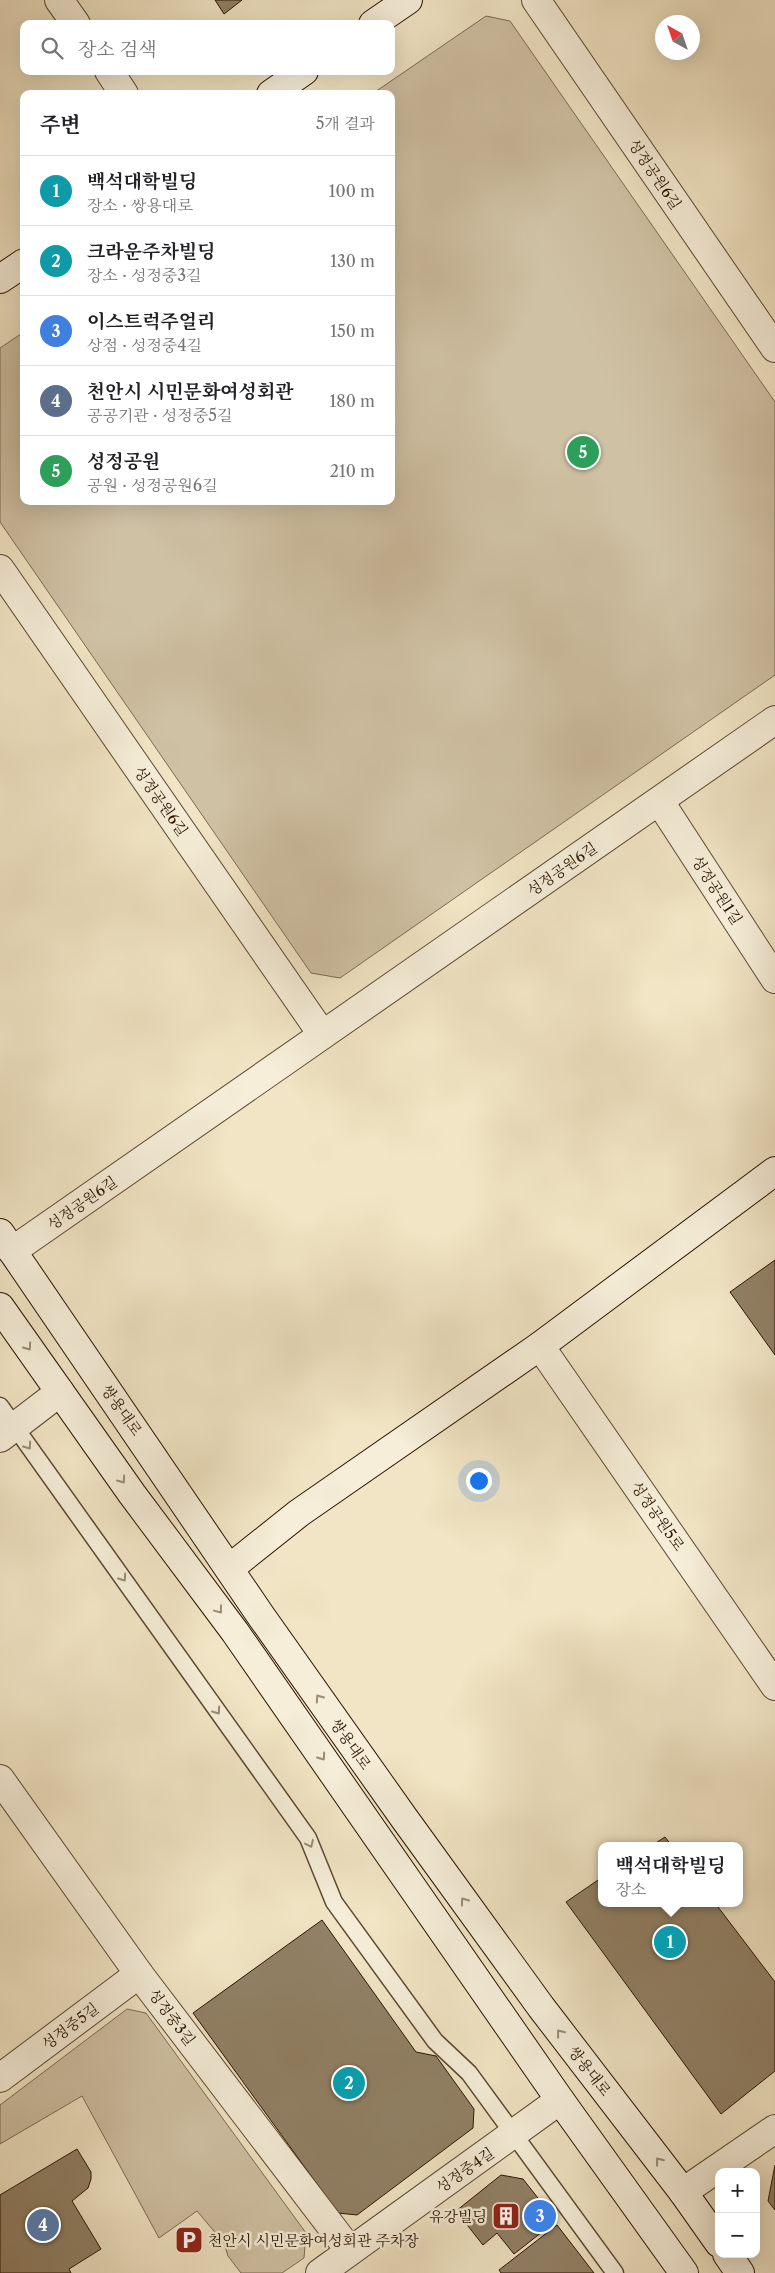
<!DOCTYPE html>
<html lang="ko">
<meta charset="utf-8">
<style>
body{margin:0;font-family:"Libre Caslon Text","Noto Serif KR",serif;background:#f2f2f2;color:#202124}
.controls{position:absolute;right:15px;bottom:15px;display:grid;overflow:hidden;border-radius:10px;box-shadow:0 5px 20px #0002}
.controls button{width:45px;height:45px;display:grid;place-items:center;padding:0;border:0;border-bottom:1px solid #e0e0e0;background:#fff;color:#202124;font:25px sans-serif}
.compass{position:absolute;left:655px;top:15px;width:45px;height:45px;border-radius:50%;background:#fff;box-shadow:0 5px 20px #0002;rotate:320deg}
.you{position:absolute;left:478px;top:1480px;width:18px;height:18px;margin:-12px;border:4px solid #fff;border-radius:50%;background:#1a73e8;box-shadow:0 0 0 8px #1a73e833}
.badge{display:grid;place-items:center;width:32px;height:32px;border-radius:50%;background:#8f2418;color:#fff;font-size:16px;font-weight:700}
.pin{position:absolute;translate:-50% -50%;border:2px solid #fff;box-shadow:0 1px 5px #0006}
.popup{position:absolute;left:598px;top:1842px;width:145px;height:65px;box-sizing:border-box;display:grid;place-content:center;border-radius:10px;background:#fff;filter:drop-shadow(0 1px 4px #0005);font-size:16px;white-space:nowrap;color:#757577}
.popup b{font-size:19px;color:#202124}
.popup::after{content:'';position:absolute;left:50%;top:100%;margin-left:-10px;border:10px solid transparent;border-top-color:#fff}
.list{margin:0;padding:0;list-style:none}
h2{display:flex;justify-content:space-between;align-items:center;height:65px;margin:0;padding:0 20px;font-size:21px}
h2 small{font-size:16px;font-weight:400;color:#757577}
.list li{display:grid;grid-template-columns:32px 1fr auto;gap:15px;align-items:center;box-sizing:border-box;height:70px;padding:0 20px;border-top:1px solid #e0e0e0}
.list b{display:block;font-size:19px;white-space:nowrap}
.list p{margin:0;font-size:16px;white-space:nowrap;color:#757577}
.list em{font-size:16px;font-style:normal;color:#757577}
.icon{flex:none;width:28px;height:28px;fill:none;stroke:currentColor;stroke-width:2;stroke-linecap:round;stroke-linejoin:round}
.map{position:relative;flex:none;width:775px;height:2273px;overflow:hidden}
.search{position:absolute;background:#fff;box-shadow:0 5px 20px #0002;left:20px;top:20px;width:375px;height:55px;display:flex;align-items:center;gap:12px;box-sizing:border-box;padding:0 18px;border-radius:10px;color:#757577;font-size:19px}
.panel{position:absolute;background:#fff;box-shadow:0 5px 20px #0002;left:20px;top:90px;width:375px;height:415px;border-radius:10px}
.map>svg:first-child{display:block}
</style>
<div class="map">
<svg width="775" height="2273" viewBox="0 0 775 2273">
<rect width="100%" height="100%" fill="#f1e5c5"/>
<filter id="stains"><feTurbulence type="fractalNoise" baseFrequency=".004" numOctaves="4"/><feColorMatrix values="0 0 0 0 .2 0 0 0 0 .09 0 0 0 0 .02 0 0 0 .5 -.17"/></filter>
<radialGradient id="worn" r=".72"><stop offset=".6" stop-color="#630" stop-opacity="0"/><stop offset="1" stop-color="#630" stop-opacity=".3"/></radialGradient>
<!-- green -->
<g fill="#cfc1a4" stroke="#7c6a52">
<path d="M 486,16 L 510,21 L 775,402 L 775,675 L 340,978 L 311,973 L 0,522 L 0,348 L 24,332 L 24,501 L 391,501 L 391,94 L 372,94 Z"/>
<path d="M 127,2009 L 146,2013 L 306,2233 L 304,2258 L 282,2273 L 241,2273 L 228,2256 L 224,2243 L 197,2211 L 159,2238 L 82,2096 L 0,2144 L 0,2105 Z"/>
</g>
<!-- building -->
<g fill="#918166" stroke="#291400">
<path d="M 215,0 L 242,0 L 224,14 Z"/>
<path d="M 775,1260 L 775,1355 L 730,1292 Z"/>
<path d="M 665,1837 L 672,1846 L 651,1846 Z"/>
<path d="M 601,1878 L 601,1903 L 715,1903 L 775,1982 L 775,2071 L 721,2114 L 566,1902 Z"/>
<path d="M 322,1920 L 416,2052 L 436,2056 L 474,2109 L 473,2128 L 357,2215 L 338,2213 L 193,2013 Z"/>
<path d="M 77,2149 L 91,2172 L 91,2179 L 88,2188 L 72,2201 L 101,2249 L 69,2269 L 71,2273 L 0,2273 L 0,2195 Z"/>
<path d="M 775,2165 L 775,2210 L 768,2201 Z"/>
<path d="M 501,2175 L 523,2179 L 556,2221 L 514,2254 L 497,2233 L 483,2245 L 456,2211 Z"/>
<path d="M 557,2225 L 594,2273 L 501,2273 L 499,2270 Z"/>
</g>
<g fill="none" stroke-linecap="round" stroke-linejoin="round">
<defs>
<path id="lane" d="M 0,1406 L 308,1838 L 334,1902 L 435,2041 L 469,2073 L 615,2273"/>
<g id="street">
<path d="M 59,0 L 76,24"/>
<path d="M 536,0 L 775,348"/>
<path d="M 109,71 L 124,94"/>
<path d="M 0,569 L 322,1034"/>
<path d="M 660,802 L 775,979"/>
<path d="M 12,1251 L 775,720"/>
<path d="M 540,1346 L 775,1686"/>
<path d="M 0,1438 L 60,1392"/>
<path d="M 0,1779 L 139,1974 L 350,2251"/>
<path d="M 0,2078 L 139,1974"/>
<path d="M 683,2192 L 775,2129"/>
<path d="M 320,2273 L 560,2100"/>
</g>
<g id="secondary">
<path d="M 373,24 L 408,0"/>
<path d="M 271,94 L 304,71"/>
<path d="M 0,279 L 24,263"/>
<path d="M 0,1233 L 261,1616 L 404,1818 L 541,2007 L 683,2192 L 719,2243"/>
<path d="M 0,1307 L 132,1494 L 235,1632 L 560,2100 L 684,2273"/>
<path d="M 230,1568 L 299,1513 L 540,1346 L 775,1171"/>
<path d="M 727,2254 L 740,2273"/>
</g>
</defs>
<!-- lane casing -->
<use href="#lane" stroke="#5b4831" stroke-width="19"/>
<!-- street casing -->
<use href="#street" stroke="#5b4831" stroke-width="30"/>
<!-- secondary casing -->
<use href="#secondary" stroke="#291400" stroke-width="30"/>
<!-- lane -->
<use href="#lane" stroke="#f6eed9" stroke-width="16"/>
<!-- street -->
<use href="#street" stroke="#f6eed9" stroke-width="28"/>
<!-- secondary -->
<use href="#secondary" stroke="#f6eed9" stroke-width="28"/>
</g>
<!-- one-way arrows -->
<defs><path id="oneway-chevron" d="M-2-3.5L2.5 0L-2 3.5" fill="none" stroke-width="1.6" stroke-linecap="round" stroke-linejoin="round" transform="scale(1.25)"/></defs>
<g stroke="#9a8c77">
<use href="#oneway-chevron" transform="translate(28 1347) rotate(55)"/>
<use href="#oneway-chevron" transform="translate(28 1446) rotate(55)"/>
<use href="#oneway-chevron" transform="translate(122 1480) rotate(55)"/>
<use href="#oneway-chevron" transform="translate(123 1578) rotate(55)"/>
<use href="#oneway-chevron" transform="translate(219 1610) rotate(53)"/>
<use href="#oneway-chevron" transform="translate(319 1698) rotate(-125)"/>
<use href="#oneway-chevron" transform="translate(217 1711) rotate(55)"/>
<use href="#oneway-chevron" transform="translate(322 1757) rotate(55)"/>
<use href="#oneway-chevron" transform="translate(310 1844) rotate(65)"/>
<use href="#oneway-chevron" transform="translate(464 1901) rotate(-126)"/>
<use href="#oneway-chevron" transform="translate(560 2033) rotate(-128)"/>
<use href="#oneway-chevron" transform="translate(659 2161) rotate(-128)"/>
</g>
<!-- icons -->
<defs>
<symbol id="building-square" viewBox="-11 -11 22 22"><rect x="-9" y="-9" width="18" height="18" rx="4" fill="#8f2418" stroke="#f6eed9"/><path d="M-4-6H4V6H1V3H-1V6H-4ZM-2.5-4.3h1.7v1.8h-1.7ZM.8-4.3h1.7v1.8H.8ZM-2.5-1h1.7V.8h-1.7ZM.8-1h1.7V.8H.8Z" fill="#fff"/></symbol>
<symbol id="parking-square" viewBox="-11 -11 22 22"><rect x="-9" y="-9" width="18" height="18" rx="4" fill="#8f2418" stroke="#f6eed9"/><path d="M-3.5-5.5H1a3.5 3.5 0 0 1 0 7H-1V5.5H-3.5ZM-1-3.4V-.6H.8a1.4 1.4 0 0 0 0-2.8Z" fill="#fff"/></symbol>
</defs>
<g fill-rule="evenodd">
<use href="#building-square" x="490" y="2200" width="32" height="32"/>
<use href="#parking-square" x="173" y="2224" width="32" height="32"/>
</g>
<g text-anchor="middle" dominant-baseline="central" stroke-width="5" stroke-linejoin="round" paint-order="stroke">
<!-- street labels -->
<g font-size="15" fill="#291400" stroke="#f6eed9">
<text transform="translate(655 174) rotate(56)">성정공원6길</text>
<text transform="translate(161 801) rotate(55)">성정공원6길</text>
<text transform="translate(562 869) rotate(-35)">성정공원6길</text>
<text transform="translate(717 890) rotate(57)">성정공원1길</text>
<text transform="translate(82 1203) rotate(-35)">성정공원6길</text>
<text transform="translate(122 1410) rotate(55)">쌍용대로</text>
<text transform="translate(658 1516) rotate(55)">성정공원5로</text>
<text transform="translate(351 1744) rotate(55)">쌍용대로</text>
<text transform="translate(172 2017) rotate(53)">성정중3길</text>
<text transform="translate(70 2026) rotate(-37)">성정중5길</text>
<text transform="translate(590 2071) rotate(52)">쌍용대로</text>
<text transform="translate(465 2170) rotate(-35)">성정중4길</text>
</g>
<!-- poi labels -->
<g font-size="15" fill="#291400" stroke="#f6eed9" text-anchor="end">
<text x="487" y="2216">유강빌딩</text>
<text x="208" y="2240" text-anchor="start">천안시 시민문화여성회관 주차장</text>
</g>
</g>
<rect width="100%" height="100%" filter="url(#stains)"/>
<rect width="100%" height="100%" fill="url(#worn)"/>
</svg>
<div class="controls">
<button>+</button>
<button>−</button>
</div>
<svg class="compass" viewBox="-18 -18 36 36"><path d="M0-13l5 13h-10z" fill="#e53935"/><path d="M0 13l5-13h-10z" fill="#757577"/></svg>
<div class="you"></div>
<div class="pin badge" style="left:670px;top:1942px;background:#0f9aa8">1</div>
<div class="popup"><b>백석대학빌딩</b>장소</div>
<div class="pin badge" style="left:349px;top:2083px;background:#0f9aa8">2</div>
<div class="pin badge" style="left:540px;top:2216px;background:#3f7fe0">3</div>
<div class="pin badge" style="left:43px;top:2225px;background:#5c6f8a">4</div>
<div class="pin badge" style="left:583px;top:452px;background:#2e9e5b">5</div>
<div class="search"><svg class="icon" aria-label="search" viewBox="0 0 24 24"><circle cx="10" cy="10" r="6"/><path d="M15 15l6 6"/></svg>장소 검색</div>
<section class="panel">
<h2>주변<small>5개 결과</small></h2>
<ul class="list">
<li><span class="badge" style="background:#0f9aa8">1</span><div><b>백석대학빌딩</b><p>장소 · 쌍용대로</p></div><em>100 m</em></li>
<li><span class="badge" style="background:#0f9aa8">2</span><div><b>크라운주차빌딩</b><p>장소 · 성정중3길</p></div><em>130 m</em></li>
<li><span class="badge" style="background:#3f7fe0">3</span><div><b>이스트럭주얼리</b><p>상점 · 성정중4길</p></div><em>150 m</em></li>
<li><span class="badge" style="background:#5c6f8a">4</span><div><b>천안시 시민문화여성회관</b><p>공공기관 · 성정중5길</p></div><em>180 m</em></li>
<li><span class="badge" style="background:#2e9e5b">5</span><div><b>성정공원</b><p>공원 · 성정공원6길</p></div><em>210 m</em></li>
</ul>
</section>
</div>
